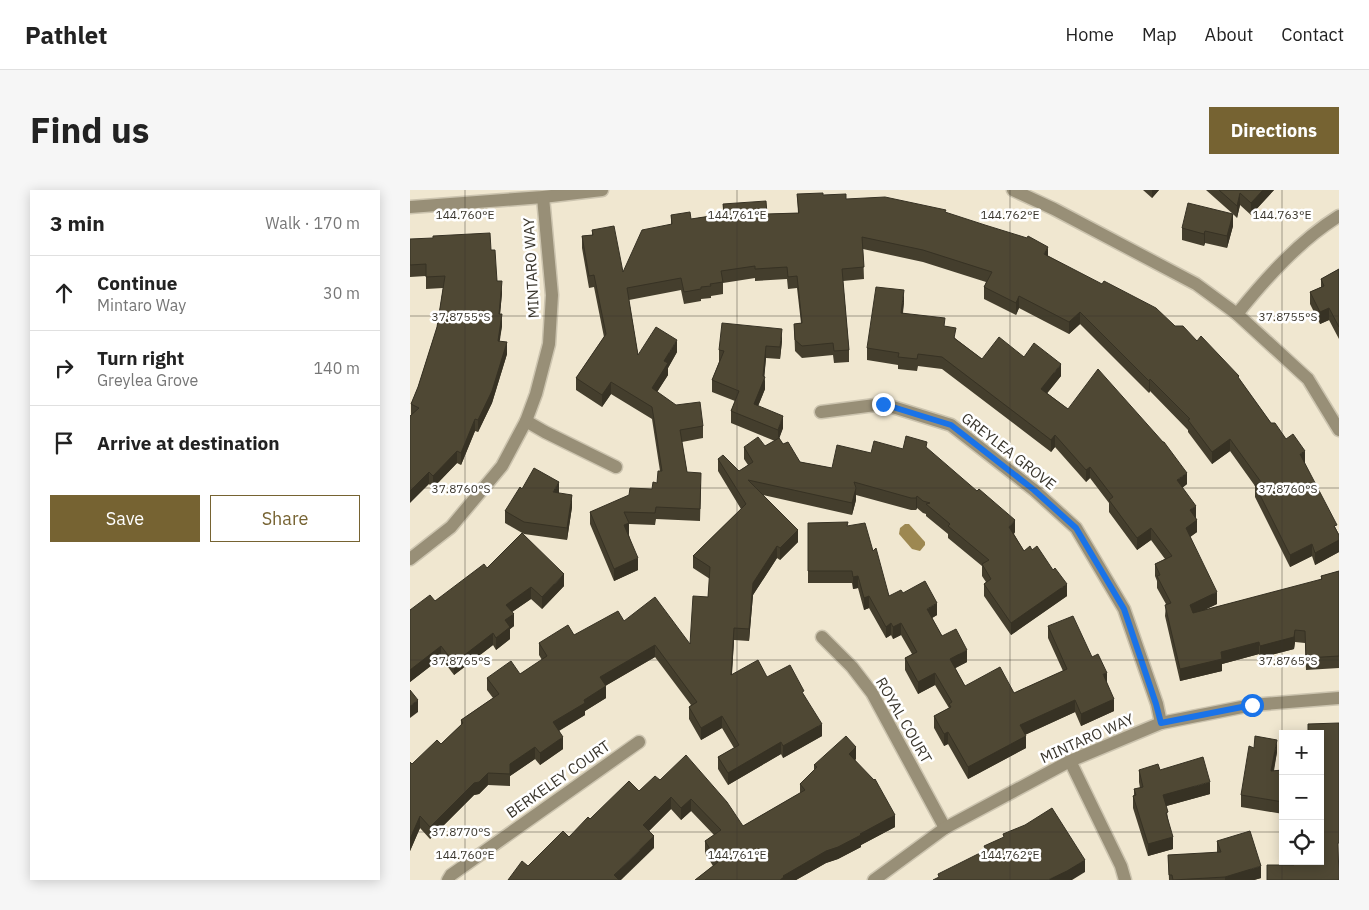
<!DOCTYPE html>
<meta charset="utf-8">
<style>
body{margin:0;font-family:"IBM Plex Sans",sans-serif;background:#f6f6f6;color:#222}
.controls{position:absolute;right:15px;bottom:15px;display:grid;overflow:hidden;border-radius:0px;box-shadow:0 2px 12px #0003}
.controls button{width:45px;height:45px;display:grid;place-items:center;padding:0;border:0;border-bottom:1px solid #e0e0e0;background:#fff;color:#222;font:25px sans-serif}
.stop{position:absolute;width:15px;height:15px;margin:-11px;border:4px solid #1a73e8;border-radius:50%;background:#fff}
.stop.end{background:#1a73e8;border-color:#fff;box-shadow:0 1px 5px #0008}
.list{margin:0;padding:0;list-style:none}
h2{display:flex;justify-content:space-between;align-items:center;height:65px;margin:0;padding:0 20px;font-size:21px}
h2 small{font-size:16px;font-weight:400;color:#767676}
.list li{display:grid;grid-template-columns:32px 1fr auto;gap:15px;align-items:center;box-sizing:border-box;height:75px;padding:0 20px;border-top:1px solid #e0e0e0}
.list b{display:block;font-size:19px;white-space:nowrap}
.list p{margin:0;font-size:16px;white-space:nowrap;color:#767676}
.list em{font-size:16px;font-style:normal;color:#767676}
.actions{display:flex;gap:10px;padding:15px 20px}
.actions a{flex:1;padding:11px 0;border:1px solid #766332;border-radius:0px;text-align:center;font-size:18px;color:#766332}
.actions .main{background:#766332;color:#fff}
.icon{flex:none;width:28px;height:28px;fill:none;stroke:currentColor;stroke-width:2;stroke-linecap:round;stroke-linejoin:round}
.map{position:relative;flex:none;width:929px;height:690px;overflow:hidden;border-radius:0px}
header{display:flex;align-items:center;gap:30px;box-sizing:border-box;height:70px;padding:0 25px;background:#fff;border-bottom:1px solid #e0e0e0}
header strong{font-size:24px}
nav{display:flex;gap:28px;margin-inline-start:auto;font-size:18px}
.intro{display:flex;align-items:center;justify-content:space-between;box-sizing:border-box;height:120px;padding:0 30px}
h1{margin:0;font-size:35px}
.button{padding:12px 22px;border-radius:0px;background:#766332;color:#fff;font-size:18px;font-weight:700}
main{display:flex;gap:30px;padding:0 30px}
aside{flex:1;background:#fff;border-radius:0px;box-shadow:0 2px 12px #0003}
.map>svg:first-child{display:block}
</style>
<header>
<strong>Pathlet</strong>
<nav><a>Home</a><a>Map</a><a>About</a><a>Contact</a></nav>
</header>
<div class="intro"><h1>Find us</h1><a class="button">Directions</a></div>
<main>
<aside>
<h2>3 min<small>Walk · 170 m</small></h2>
<ul class="list">
<li><svg class="icon" aria-label="ahead" viewBox="0 0 24 24"><path d="M12 20V5M6 11l6-6 6 6"/></svg><div><b>Continue</b><p>Mintaro Way</p></div><em>30 m</em></li>
<li><svg class="icon" aria-label="right" viewBox="0 0 24 24"><path d="M7 20v-9h11M14 6l5 5-5 5"/></svg><div><b>Turn right</b><p>Greylea Grove</p></div><em>140 m</em></li>
<li><svg class="icon" aria-label="arrive" viewBox="0 0 24 24"><path d="M6 21V4h12l-3 4 3 4H6"/></svg><div><b>Arrive at destination</b></div></li>
</ul>
<div class="actions"><a class="main">Save</a><a>Share</a></div>
</aside>
<div class="map">
<svg width="929" height="690" viewBox="0 0 929 690">
<rect width="100%" height="100%" fill="#f0e7d0"/>
<!-- water -->
<path fill="#9d8851" d="M 495,334 L 499,334 L 515,352 L 515,355 L 510,361 L 502,359 L 489,344 L 490,338 Z"/>
<g fill="none" stroke-linecap="round" stroke-linejoin="round">
<defs>
<g id="minor">
<path d="M 603,0 L 644,19 L 786,94 L 827,124 L 898,189 L 929,240"/>
<path d="M 0,17 L 133,7 L 192,0"/>
<path d="M 827,124 C 856,88 890,50 929,26"/>
<path d="M 411,222 L 473,214 L 541,235 L 624,300 L 666,338 L 714,419 L 747,514 L 751,533"/>
<path d="M 116,231 L 135,242 L 206,277"/>
<path d="M 0,369 L 41,337 L 92,276 L 116,231 L 126,204 L 139,154 L 142,105 L 133,7"/>
<path d="M 412,447 L 442,477 L 462,503 L 535,638"/>
<path d="M 660,571 L 711,676 L 715,690"/>
<path d="M 38,690 L 41,685 L 229,552"/>
<path d="M 464,690 L 535,638 L 660,571 L 751,533 L 842,515 L 929,508"/>
</g>
</defs>
<!-- minor casing -->
<use href="#minor" stroke="#ccc4af" stroke-width="15"/>
<!-- minor -->
<use href="#minor" stroke="#988f77" stroke-width="12"/>
</g>
<!-- wall -->
<g fill="#443e2d">
<path d="M 733,0 L 749,0 L 742,8 Z"/>
<path d="M 796,0 L 864,0 L 841,25 L 830,15 L 827,28 L 823,24 L 823,36 L 817,58 L 795,53 L 794,56 L 772,50 L 772,38 L 823,24 Z"/>
<path d="M 387,4 L 413,5 L 436,9 L 536,23 L 638,66 L 765,136 L 787,151 L 829,189 L 861,233 L 876,249 L 895,273 L 894,273 L 929,345 L 929,362 L 905,375 L 902,366 L 880,377 L 845,307 L 845,296 L 820,261 L 802,274 L 778,242 L 778,240 L 740,201 L 739,203 L 670,134 L 659,144 L 609,118 L 606,125 L 574,109 L 574,97 L 576,92 L 513,72 L 453,59 L 454,89 L 433,91 L 439,160 L 439,172 L 424,173 L 423,165 L 392,168 L 385,161 L 384,134 L 391,133 L 387,98 L 378,99 L 377,89 L 345,91 L 345,88 L 313,93 L 313,104 L 301,106 L 301,108 L 291,109 L 291,111 L 274,114 L 271,100 L 219,110 L 228,165 L 267,162 L 258,178 L 258,185 L 247,202 L 293,236 L 293,248 L 272,252 L 277,282 L 291,295 L 290,331 L 246,329 L 245,335 L 219,334 L 219,345 L 228,380 L 204,391 L 180,334 L 180,322 L 242,299 L 247,293 L 250,281 L 242,229 L 201,204 L 192,217 L 166,200 L 166,188 L 194,147 L 184,97 L 179,98 L 172,58 L 172,46 L 182,45 L 182,40 L 213,82 L 261,34 L 261,25 L 281,29 L 313,24 L 313,14 L 357,24 L 388,23 Z"/>
<path d="M 0,49 L 81,60 L 87,91 L 92,103 L 90,124 L 92,136 L 89,151 L 97,164 L 82,213 L 68,242 L 65,241 L 51,275 L 47,273 L 23,298 L 19,294 L 1,226 L 1,214 L 8,197 L 27,137 L 33,98 L 16,99 L 16,86 L 0,87 Z"/>
<path d="M 929,79 L 929,149 L 919,130 L 910,134 L 900,114 L 900,102 L 911,97 L 911,89 Z"/>
<path d="M 494,112 L 493,123 L 535,137 L 546,149 L 572,169 L 614,167 L 651,186 L 637,203 L 658,219 L 777,294 L 772,298 L 786,327 L 787,342 L 780,347 L 807,414 L 794,420 L 911,390 L 911,386 L 929,381 L 929,478 L 896,480 L 895,453 L 885,452 L 884,459 L 850,468 L 849,464 L 812,474 L 812,481 L 770,491 L 755,426 L 756,414 L 747,398 L 747,391 L 745,386 L 745,374 L 755,369 L 741,350 L 727,360 L 699,322 L 699,313 L 680,288 L 676,292 L 645,257 L 641,262 L 532,179 L 508,176 L 507,181 L 488,179 L 488,175 L 457,170 L 457,158 Z"/>
<path d="M 372,151 L 370,169 L 356,168 L 354,187 L 355,199 L 348,216 L 373,238 L 369,248 L 373,254 L 390,272 L 422,278 L 461,263 L 493,259 L 517,259 L 605,342 L 604,344 L 614,361 L 657,406 L 601,445 L 574,406 L 574,394 L 576,392 L 572,386 L 572,376 L 538,348 L 538,344 L 516,326 L 516,324 L 513,323 L 507,318 L 506,320 L 501,320 L 446,305 L 446,310 L 442,325 L 353,305 L 388,352 L 370,370 L 367,368 L 343,405 L 339,451 L 324,450 L 322,484 L 357,487 L 394,505 L 412,546 L 373,568 L 371,564 L 318,595 L 308,579 L 308,567 L 324,558 L 312,538 L 291,550 L 279,529 L 279,517 L 281,515 L 245,467 L 195,496 L 196,508 L 175,521 L 175,525 L 149,541 L 153,559 L 130,575 L 125,569 L 100,586 L 100,596 L 78,595 L 69,604 L 64,605 L 20,649 L 10,638 L 0,661 L 0,572 L 2,574 L 31,554 L 51,535 L 51,530 L 83,508 L 77,500 L 77,488 L 110,484 L 132,470 L 129,465 L 129,453 L 164,445 L 214,431 L 280,454 L 298,407 L 300,389 L 283,378 L 283,366 L 331,319 L 308,281 L 308,269 L 329,281 L 338,275 L 334,269 L 334,257 L 355,256 L 365,251 L 321,233 L 321,221 L 325,211 L 302,202 L 302,190 L 309,172 L 309,160 Z"/>
<path d="M 112,299 L 149,303 L 162,317 L 157,350 L 114,344 L 95,333 L 95,321 Z"/>
<path d="M 398,333 L 438,336 L 463,361 L 479,406 L 493,403 L 527,425 L 522,428 L 532,446 L 557,472 L 545,478 L 555,496 L 604,503 L 653,481 L 638,448 L 638,436 L 682,467 L 697,493 L 704,521 L 671,536 L 665,522 L 615,545 L 616,558 L 558,589 L 538,554 L 534,556 L 524,538 L 524,526 L 539,518 L 525,495 L 508,504 L 495,480 L 495,468 L 502,464 L 491,445 L 483,449 L 481,445 L 476,448 L 459,418 L 454,420 L 448,398 L 443,399 L 442,393 L 398,393 Z"/>
<path d="M 77,378 L 154,396 L 132,419 L 121,409 L 102,422 L 104,436 L 100,439 L 100,449 L 86,460 L 83,455 L 44,485 L 31,468 L 0,492 L 0,420 L 25,411 Z"/>
<path d="M 844,558 L 867,562 L 864,581 L 873,580 L 873,624 L 831,617 L 831,605 Z"/>
<path d="M 446,569 L 445,570 L 485,637 L 451,655 L 451,657 L 428,669 L 416,673 L 386,690 L 285,690 L 303,676 L 295,663 L 295,651 L 304,645 L 281,621 L 271,630 L 261,619 L 239,641 L 244,658 L 118,676 L 159,647 L 180,629 L 250,590 L 333,636 L 390,603 L 390,594 L 404,580 L 404,575 Z"/>
<path d="M 729,580 L 750,580 L 800,604 L 756,616 L 763,659 L 738,666 L 723,618 L 723,606 L 724,605 L 724,599 L 730,598 L 729,592 Z"/>
<path d="M 807,651 L 851,688 L 844,690 L 759,690 L 758,665 L 807,663 Z"/>
</g>
<!-- shaded-wall -->
<g fill="#373224">
<path d="M 742,0 L 749,0 L 742,8 Z"/>
<path d="M 853,0 L 864,0 L 841,25 L 841,13 Z"/>
<path d="M 830,3 L 830,15 L 827,28 L 827,16 Z"/>
<path d="M 823,24 L 823,36 L 817,58 L 817,46 Z"/>
<path d="M 795,41 L 795,53 L 794,56 L 794,44 Z"/>
<path d="M 638,57 L 638,69 L 634,64 Z"/>
<path d="M 92,91 L 92,103 L 89,136 L 89,124 Z"/>
<path d="M 494,100 L 494,112 L 491,134 L 491,123 Z"/>
<path d="M 609,106 L 609,118 L 606,125 L 606,113 Z"/>
<path d="M 919,118 L 919,130 L 910,134 L 910,122 Z"/>
<path d="M 670,122 L 670,134 L 659,144 L 659,132 Z"/>
<path d="M 92,124 L 92,136 L 88,163 L 88,151 Z"/>
<path d="M 372,139 L 372,151 L 370,169 L 370,157 Z"/>
<path d="M 267,150 L 267,162 L 258,178 L 258,185 L 242,210 L 242,198 L 254,171 Z"/>
<path d="M 97,152 L 97,164 L 82,213 L 68,242 L 68,230 Z"/>
<path d="M 356,156 L 356,168 L 354,191 L 355,187 L 355,199 L 344,226 L 344,214 L 353,186 Z"/>
<path d="M 651,174 L 651,186 L 631,211 L 631,199 Z"/>
<path d="M 740,189 L 740,201 L 739,203 L 739,191 Z"/>
<path d="M 201,192 L 201,204 L 192,217 L 192,205 Z"/>
<path d="M 373,226 L 373,238 L 368,252 L 368,240 Z"/>
<path d="M 65,229 L 65,241 L 51,275 L 51,263 Z"/>
<path d="M 645,245 L 645,257 L 641,262 L 641,250 Z"/>
<path d="M 820,249 L 820,261 L 802,274 L 802,262 Z"/>
<path d="M 47,261 L 47,273 L 23,298 L 23,286 Z"/>
<path d="M 895,261 L 895,273 L 890,276 L 890,264 Z"/>
<path d="M 680,277 L 680,288 L 676,292 L 676,280 Z"/>
<path d="M 19,282 L 19,294 L 0,313 L 0,301 Z"/>
<path d="M 777,283 L 777,294 L 767,302 L 767,290 Z"/>
<path d="M 149,292 L 149,304 L 143,302 Z"/>
<path d="M 446,298 L 446,310 L 442,325 L 442,313 Z"/>
<path d="M 162,305 L 162,317 L 157,350 L 157,338 Z"/>
<path d="M 507,306 L 507,318 L 506,320 L 506,308 Z"/>
<path d="M 786,316 L 786,328 L 780,320 Z"/>
<path d="M 605,330 L 605,342 L 599,349 L 599,337 Z"/>
<path d="M 787,330 L 787,342 L 776,350 L 776,338 Z"/>
<path d="M 219,333 L 219,345 L 214,335 Z"/>
<path d="M 741,338 L 741,350 L 727,360 L 727,348 Z"/>
<path d="M 388,340 L 388,352 L 370,370 L 370,358 Z"/>
<path d="M 929,350 L 929,362 L 905,375 L 905,363 Z"/>
<path d="M 902,354 L 902,366 L 880,377 L 880,365 Z"/>
<path d="M 367,356 L 367,368 L 343,405 L 339,451 L 339,439 L 343,393 Z"/>
<path d="M 228,368 L 228,380 L 204,391 L 204,379 Z"/>
<path d="M 154,384 L 154,396 L 132,419 L 132,407 Z"/>
<path d="M 448,386 L 448,398 L 443,399 L 443,387 Z"/>
<path d="M 657,394 L 657,406 L 601,445 L 601,433 Z"/>
<path d="M 121,397 L 121,409 L 96,426 L 96,415 Z"/>
<path d="M 807,402 L 807,414 L 780,427 L 780,415 Z"/>
<path d="M 459,406 L 459,418 L 454,420 L 454,408 Z"/>
<path d="M 527,413 L 527,425 L 517,431 L 517,419 Z"/>
<path d="M 104,424 L 104,436 L 100,439 L 100,449 L 86,460 L 86,448 L 95,430 Z"/>
<path d="M 481,433 L 481,445 L 476,448 L 476,437 Z"/>
<path d="M 491,433 L 491,445 L 483,449 L 483,437 Z"/>
<path d="M 324,438 L 324,450 L 321,497 L 321,485 Z"/>
<path d="M 885,440 L 885,452 L 884,459 L 850,468 L 850,456 Z"/>
<path d="M 83,443 L 83,455 L 44,485 L 44,473 Z"/>
<path d="M 849,452 L 849,464 L 812,474 L 812,481 L 770,491 L 770,479 L 811,462 Z"/>
<path d="M 245,455 L 245,467 L 190,499 L 190,487 Z"/>
<path d="M 31,456 L 31,468 L 0,492 L 0,480 Z"/>
<path d="M 557,460 L 557,472 L 540,481 L 540,469 Z"/>
<path d="M 525,483 L 525,495 L 508,504 L 508,492 Z"/>
<path d="M 697,483 L 697,495 L 693,484 Z"/>
<path d="M 196,496 L 196,508 L 175,521 L 175,525 L 143,544 L 143,532 L 174,510 Z"/>
<path d="M 704,509 L 704,521 L 671,536 L 671,524 Z"/>
<path d="M 8,510 L 8,522 L 0,528 L 0,516 Z"/>
<path d="M 665,510 L 665,522 L 610,547 L 610,535 Z"/>
<path d="M 312,526 L 312,538 L 291,550 L 291,538 Z"/>
<path d="M 412,534 L 412,546 L 373,568 L 373,556 Z"/>
<path d="M 538,542 L 538,554 L 534,556 L 534,544 Z"/>
<path d="M 616,546 L 616,558 L 558,589 L 558,577 Z"/>
<path d="M 153,547 L 153,559 L 130,575 L 130,563 Z"/>
<path d="M 867,550 L 867,562 L 861,593 L 861,581 Z"/>
<path d="M 371,552 L 371,564 L 318,595 L 318,583 Z"/>
<path d="M 125,557 L 125,569 L 100,586 L 100,574 Z"/>
<path d="M 446,557 L 446,569 L 439,576 L 439,564 Z"/>
<path d="M 78,583 L 78,595 L 69,604 L 64,605 L 20,649 L 20,637 L 64,593 Z"/>
<path d="M 800,592 L 800,604 L 753,617 L 753,605 Z"/>
<path d="M 261,607 L 261,619 L 233,647 L 233,635 Z"/>
<path d="M 281,609 L 281,621 L 271,630 L 271,618 Z"/>
<path d="M 485,625 L 485,637 L 451,655 L 451,657 L 428,669 L 416,673 L 386,690 L 370,690 L 373,686 L 416,661 Z"/>
<path d="M 10,626 L 10,638 L 0,661 L 0,649 Z"/>
<path d="M 244,646 L 244,658 L 211,690 L 204,690 L 204,685 Z"/>
<path d="M 763,647 L 763,659 L 738,666 L 738,654 Z"/>
<path d="M 675,670 L 675,682 L 662,690 L 638,690 Z"/>
<path d="M 851,676 L 851,688 L 844,690 L 815,690 L 815,687 Z"/>
</g>
<!-- building -->
<g fill="#4f4834" stroke="#373224">
<path d="M 809,0 L 853,0 L 841,13 L 830,3 L 827,16 Z"/>
<path d="M 413,3 L 413,5 L 436,4 L 436,9 L 475,7 L 536,20 L 535,22 L 575,35 L 617,48 L 618,46 L 638,57 L 634,64 L 692,94 L 694,91 L 746,118 L 765,136 L 773,136 L 787,151 L 791,146 L 829,186 L 828,187 L 861,233 L 865,233 L 876,249 L 883,244 L 895,261 L 890,264 L 927,335 L 924,336 L 929,345 L 929,350 L 905,363 L 902,354 L 880,365 L 845,295 L 851,292 L 820,249 L 802,262 L 778,230 L 780,229 L 740,189 L 739,191 L 670,122 L 659,132 L 609,106 L 606,113 L 574,97 L 582,82 L 513,60 L 452,47 L 454,77 L 432,79 L 439,160 L 424,161 L 423,153 L 392,156 L 385,150 L 384,134 L 392,133 L 387,86 L 378,87 L 377,77 L 345,79 L 345,76 L 311,81 L 313,92 L 300,94 L 301,96 L 291,97 L 291,99 L 274,102 L 271,88 L 217,98 L 228,165 L 246,137 L 267,150 L 254,171 L 258,173 L 242,198 L 266,215 L 290,212 L 293,236 L 270,240 L 277,282 L 291,283 L 290,319 L 246,317 L 245,323 L 214,322 L 219,333 L 214,335 L 228,368 L 204,379 L 180,322 L 219,305 L 220,298 L 242,299 L 243,292 L 247,293 L 248,281 L 252,281 L 242,217 L 201,192 L 192,205 L 166,188 L 196,144 L 184,85 L 179,86 L 172,46 L 183,45 L 182,40 L 204,36 L 213,82 L 232,40 L 262,34 L 261,25 L 280,22 L 281,29 L 314,24 L 313,14 L 356,11 L 357,24 L 389,23 L 387,4 Z"/>
<path d="M 778,13 L 823,24 L 817,46 L 795,41 L 794,44 L 772,38 Z"/>
<path d="M 80,43 L 81,60 L 85,60 L 87,91 L 92,91 L 89,124 L 92,124 L 88,151 L 97,152 L 82,201 L 68,230 L 65,229 L 51,263 L 47,261 L 23,286 L 19,282 L 0,301 L 0,226 L 9,218 L 1,214 L 8,197 L 27,137 L 35,86 L 16,87 L 16,74 L 0,75 L 0,49 L 23,48 L 23,46 Z"/>
<path d="M 929,79 L 929,137 L 919,118 L 910,122 L 900,102 L 914,96 L 911,89 Z"/>
<path d="M 466,97 L 494,100 L 491,123 L 535,128 L 534,136 L 546,138 L 544,148 L 572,169 L 589,147 L 614,167 L 624,153 L 651,174 L 631,199 L 658,219 L 688,179 L 753,252 L 754,252 L 777,283 L 767,290 L 786,316 L 780,320 L 787,330 L 776,338 L 807,402 L 780,415 L 783,423 L 912,389 L 911,386 L 929,381 L 929,466 L 896,468 L 895,441 L 885,440 L 884,447 L 850,456 L 849,452 L 811,462 L 812,469 L 770,479 L 755,415 L 761,413 L 747,386 L 750,385 L 745,374 L 762,366 L 741,338 L 727,348 L 699,310 L 703,307 L 680,277 L 676,280 L 645,245 L 641,250 L 532,167 L 508,164 L 507,169 L 488,167 L 489,163 L 457,158 Z"/>
<path d="M 312,133 L 372,139 L 370,157 L 356,156 L 353,186 L 355,187 L 344,214 L 373,226 L 368,240 L 321,221 L 329,201 L 302,190 L 314,161 L 309,160 Z"/>
<path d="M 496,246 L 517,252 L 516,257 L 567,301 L 569,299 L 605,330 L 599,337 L 614,361 L 620,356 L 622,360 L 627,356 L 643,380 L 645,378 L 657,394 L 601,433 L 574,394 L 581,389 L 572,374 L 579,370 L 538,336 L 540,334 L 516,314 L 520,313 L 513,311 L 507,306 L 506,308 L 501,308 L 444,292 L 446,298 L 442,313 L 338,290 L 388,340 L 370,358 L 367,356 L 343,393 L 339,439 L 324,438 L 321,485 L 348,470 L 357,487 L 380,475 L 394,501 L 392,502 L 412,534 L 373,556 L 371,552 L 318,583 L 308,567 L 329,555 L 312,526 L 291,538 L 279,517 L 287,512 L 245,455 L 190,487 L 196,496 L 174,510 L 175,513 L 143,532 L 153,547 L 130,563 L 125,557 L 100,574 L 100,584 L 78,583 L 69,592 L 64,593 L 20,637 L 10,626 L 0,649 L 0,572 L 2,574 L 27,550 L 31,554 L 53,533 L 51,530 L 89,504 L 77,488 L 101,471 L 110,484 L 137,466 L 129,453 L 158,435 L 164,445 L 208,421 L 214,431 L 245,407 L 280,454 L 283,406 L 298,407 L 300,377 L 283,366 L 336,314 L 308,269 L 313,265 L 329,281 L 343,272 L 334,257 L 348,247 L 355,256 L 369,248 L 373,254 L 378,252 L 390,272 L 422,278 L 427,255 L 461,263 L 464,251 L 493,259 Z"/>
<path d="M 124,278 L 149,292 L 143,302 L 162,305 L 157,338 L 114,332 L 95,321 L 110,297 L 112,299 Z"/>
<path d="M 438,332 L 437,336 L 455,333 L 463,361 L 466,358 L 479,406 L 491,400 L 493,403 L 515,391 L 527,413 L 517,419 L 532,446 L 546,439 L 557,460 L 540,469 L 555,496 L 590,477 L 604,503 L 657,479 L 638,436 L 663,426 L 682,467 L 688,464 L 697,483 L 693,484 L 704,509 L 671,524 L 665,510 L 610,535 L 616,546 L 558,577 L 538,542 L 534,544 L 524,526 L 541,517 L 539,514 L 542,512 L 525,483 L 508,492 L 495,468 L 507,462 L 491,433 L 483,437 L 481,433 L 476,437 L 459,406 L 454,408 L 448,386 L 443,387 L 442,381 L 398,381 L 398,333 Z"/>
<path d="M 112,343 L 154,384 L 132,407 L 121,397 L 96,415 L 104,424 L 95,430 L 100,437 L 86,448 L 83,443 L 44,473 L 31,456 L 0,480 L 0,420 L 20,405 L 25,411 L 74,374 L 77,378 Z"/>
<path d="M 0,500 L 8,510 L 0,516 Z"/>
<path d="M 929,533 L 929,653 L 928,653 L 929,690 L 857,690 L 857,675 L 884,675 L 884,671 L 910,671 L 910,544 L 898,544 L 898,534 Z"/>
<path d="M 436,546 L 446,557 L 439,564 L 464,590 L 465,589 L 485,625 L 450,644 L 451,645 L 428,657 L 416,661 L 373,686 L 374,687 L 370,690 L 285,690 L 308,672 L 295,651 L 311,640 L 281,609 L 271,618 L 261,607 L 233,635 L 244,646 L 204,685 L 209,690 L 98,690 L 112,671 L 118,676 L 153,641 L 159,647 L 178,627 L 180,629 L 219,591 L 229,601 L 245,586 L 250,590 L 276,565 L 317,612 L 333,636 L 395,600 L 390,594 L 407,577 L 404,575 Z"/>
<path d="M 845,546 L 867,550 L 861,581 L 873,580 L 873,612 L 831,605 L 839,556 L 844,558 Z"/>
<path d="M 793,567 L 800,592 L 753,605 L 758,622 L 756,623 L 763,647 L 738,654 L 723,606 L 726,605 L 724,599 L 733,597 L 729,580 L 748,574 L 750,580 Z"/>
<path d="M 642,618 L 675,670 L 657,681 L 638,690 L 523,690 L 529,687 L 528,684 L 576,660 L 574,656 L 594,647 L 593,644 L 615,635 Z"/>
<path d="M 840,641 L 851,676 L 815,687 L 763,690 L 762,685 L 759,685 L 758,665 L 811,662 L 807,651 Z"/>
</g>
<g fill="none" stroke-linecap="round" stroke-linejoin="round">
<!-- route -->
<path stroke="#1a73e8" stroke-width="6" d="M 473,214 L 541,235 L 624,300 L 666,338 L 714,419 L 746,514 L 751,533 L 842,515"/>
</g>
<!-- ticks -->
<path fill="none" stroke="#3a362d" stroke-width="1" stroke-opacity="0.45" d="M 55,0 L 55,690M 327,0 L 327,690M 600,0 L 600,690M 872,0 L 872,690M 0,126 L 929,126M 0,298 L 929,298M 0,470 L 929,470M 0,642 L 873,642M 910,642 L 929,642"/>
<g text-anchor="middle" dominant-baseline="central" stroke-width="5" stroke-linejoin="round" paint-order="stroke">
<!-- street labels -->
<g font-size="15" fill="#3a362d" stroke="#fff">
<text transform="translate(121 78) rotate(-93)">MINTARO WAY</text>
<text transform="translate(599 261) rotate(38)">GREYLEA GROVE</text>
<text transform="translate(494 530) rotate(60)">ROYAL COURT</text>
<text transform="translate(677 548) rotate(-24)">MINTARO WAY</text>
<text transform="translate(148 589) rotate(-35)">BERKELEY COURT</text>
</g>
</g>
<g font-size="12" text-anchor="middle" fill="#3a362d" stroke="#fff" stroke-width="5" stroke-linejoin="round" paint-order="stroke">
<text x="55" y="29">144.760°E</text>
<text x="327" y="29">144.761°E</text>
<text x="600" y="29">144.762°E</text>
<text x="872" y="29">144.763°E</text>
<text x="51" y="131">37.8755°S</text>
<text x="878" y="131">37.8755°S</text>
<text x="51" y="303">37.8760°S</text>
<text x="878" y="303">37.8760°S</text>
<text x="51" y="475">37.8765°S</text>
<text x="878" y="475">37.8765°S</text>
<text x="51" y="646">37.8770°S</text>
<text x="55" y="669">144.760°E</text>
<text x="327" y="669">144.761°E</text>
<text x="600" y="669">144.762°E</text>
</g>
</svg>
<div class="controls">
<button>+</button>
<button>−</button>
<button><svg class="icon" aria-label="locate" viewBox="0 0 24 24"><circle cx="12" cy="12" r="6"/><path d="M12 2v4M12 18v4M2 12h4M18 12h4"/></svg></button>
</div>
<div class="stop" style="left:842px;top:515px"></div>
<div class="stop end" style="left:473px;top:214px"></div>
</div>
</main>
